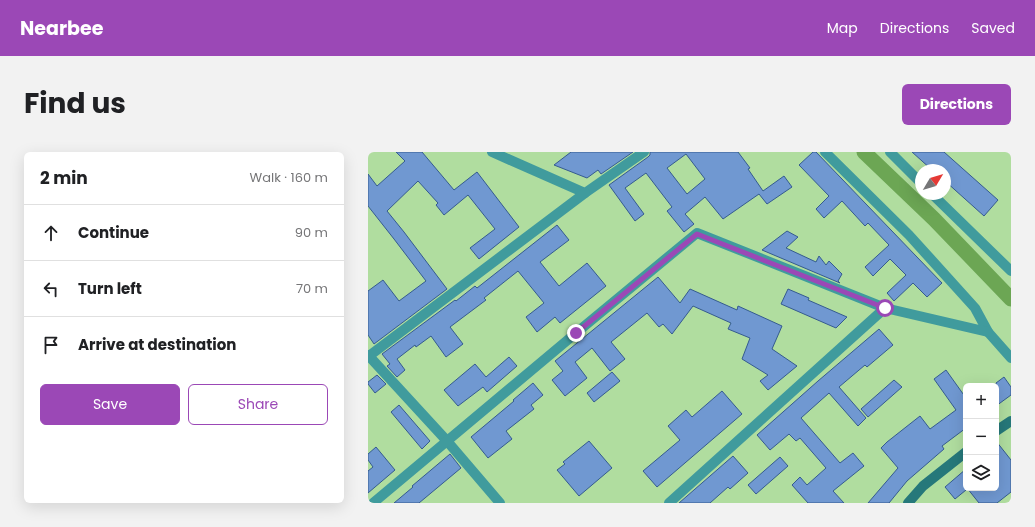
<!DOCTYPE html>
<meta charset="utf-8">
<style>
body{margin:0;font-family:Poppins,sans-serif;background:#f2f2f2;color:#202124}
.controls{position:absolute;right:12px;bottom:12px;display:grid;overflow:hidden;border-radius:6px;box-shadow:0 4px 16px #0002}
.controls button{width:36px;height:36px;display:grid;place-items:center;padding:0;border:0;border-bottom:1px solid #e0e0e0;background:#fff;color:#202124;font:20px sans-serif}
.compass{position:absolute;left:547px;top:12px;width:36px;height:36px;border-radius:50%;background:#fff;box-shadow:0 4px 16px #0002;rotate:52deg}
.stop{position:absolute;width:12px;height:12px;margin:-9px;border:3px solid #9b48b6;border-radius:50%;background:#fff}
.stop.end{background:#9b48b6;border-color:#fff;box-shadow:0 1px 4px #0008}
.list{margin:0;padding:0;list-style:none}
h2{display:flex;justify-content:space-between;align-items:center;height:52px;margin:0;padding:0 16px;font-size:17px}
h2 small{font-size:13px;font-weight:400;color:#757577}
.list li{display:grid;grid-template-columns:26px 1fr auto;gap:12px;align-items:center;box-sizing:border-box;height:56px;padding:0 16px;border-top:1px solid #e0e0e0}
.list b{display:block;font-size:15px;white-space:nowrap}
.list em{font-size:13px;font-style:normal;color:#757577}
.actions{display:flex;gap:8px;padding:12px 16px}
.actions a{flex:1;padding:9px 0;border:1px solid #9b48b6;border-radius:6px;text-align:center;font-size:14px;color:#9b48b6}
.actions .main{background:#9b48b6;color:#fff}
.icon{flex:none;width:22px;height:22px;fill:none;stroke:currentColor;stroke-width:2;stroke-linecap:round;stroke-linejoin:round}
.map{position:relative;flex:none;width:643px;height:351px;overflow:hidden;border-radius:6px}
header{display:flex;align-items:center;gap:24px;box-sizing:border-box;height:56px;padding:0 20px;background:#9b48b6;color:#fff}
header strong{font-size:19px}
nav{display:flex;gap:22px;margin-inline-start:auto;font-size:14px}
.intro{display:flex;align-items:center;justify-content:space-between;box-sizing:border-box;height:96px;padding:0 24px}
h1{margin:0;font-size:28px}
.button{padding:10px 18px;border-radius:6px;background:#9b48b6;color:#fff;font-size:14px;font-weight:700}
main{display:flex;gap:24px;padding:0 24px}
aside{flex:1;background:#fff;border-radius:6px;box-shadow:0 4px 16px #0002}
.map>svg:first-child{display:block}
</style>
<header>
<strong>Nearbee</strong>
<nav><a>Map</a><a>Directions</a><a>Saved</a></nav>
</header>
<div class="intro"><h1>Find us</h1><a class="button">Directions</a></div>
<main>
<aside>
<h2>2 min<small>Walk · 160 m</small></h2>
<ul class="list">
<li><svg class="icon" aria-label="ahead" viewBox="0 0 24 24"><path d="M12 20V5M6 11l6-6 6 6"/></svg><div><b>Continue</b></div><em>90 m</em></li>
<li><svg class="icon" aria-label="left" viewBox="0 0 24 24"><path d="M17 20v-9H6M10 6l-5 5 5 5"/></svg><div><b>Turn left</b></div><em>70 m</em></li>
<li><svg class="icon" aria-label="arrive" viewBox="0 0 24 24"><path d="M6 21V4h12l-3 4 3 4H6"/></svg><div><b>Arrive at destination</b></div></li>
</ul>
<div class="actions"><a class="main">Save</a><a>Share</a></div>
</aside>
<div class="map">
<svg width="643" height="351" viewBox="0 0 643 351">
<rect width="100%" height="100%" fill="#b0dd9f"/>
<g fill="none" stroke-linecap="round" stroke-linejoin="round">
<!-- canal -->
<path stroke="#6ca654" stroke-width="15" d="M 496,0 L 566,67 L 643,147"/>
</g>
<!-- building -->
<g fill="#7098d1" stroke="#355b8f" fill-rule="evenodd">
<path d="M 28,0 L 54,0 L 86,38 L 109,20 L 151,75 L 111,107 L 102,96 L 127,77 L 100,43 L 76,63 L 68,53 L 70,51 L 50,29 L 19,59 L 36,80 L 79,137 L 6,192 L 0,183 L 0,139 L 15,128 L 31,149 L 58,129 L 26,87 L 0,54 L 0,22 L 9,34 L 37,9 Z"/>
<path d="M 203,0 L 265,0 L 233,22 L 230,18 L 219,26 L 186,13 Z"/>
<path d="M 282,0 L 370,0 L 382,16 L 380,17 L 395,39 L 416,24 L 424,35 L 399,52 L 391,42 L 355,67 L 337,45 L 317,62 L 326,72 L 316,80 L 299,59 L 304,55 L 278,21 L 257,36 L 276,62 L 267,69 L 241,33 L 280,5 L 282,3 ZM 318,2 L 337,27 L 319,42 L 299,16 Z"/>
<path d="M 445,0 L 448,0 L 574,131 L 559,145 L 545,131 L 526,149 L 519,141 L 538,123 L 522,107 L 505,124 L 497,115 L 521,93 L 500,71 L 497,74 L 474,49 L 456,66 L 448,57 L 461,44 L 431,13 Z"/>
<path d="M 544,0 L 576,0 L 630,48 L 616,64 L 577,29 L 577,18 L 564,18 Z"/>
<path d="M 189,73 L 201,88 L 172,110 L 191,134 L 219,111 L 238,134 L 192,171 L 187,165 L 169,180 L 158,165 L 176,151 L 150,119 L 116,146 L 118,148 L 82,175 L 95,192 L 78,205 L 63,184 L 48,195 L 47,193 L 29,207 L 37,218 L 29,225 L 19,214 L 22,212 L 14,202 L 87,148 L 88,149 L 107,134 L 109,136 Z"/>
<path d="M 419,79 L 430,85 L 418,96 L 448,110 L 451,104 L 458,113 L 461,109 L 474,122 L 470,129 L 472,131 L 394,98 Z"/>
<path d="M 290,125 L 312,151 L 322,137 L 369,158 L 370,154 L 414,174 L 404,197 L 429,214 L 400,238 L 392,229 L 400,223 L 374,207 L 382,186 L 360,177 L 363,171 L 325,154 L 304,182 L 295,172 L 291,175 L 279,161 L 243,190 L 257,207 L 242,219 L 224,196 L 207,210 L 219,226 L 197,244 L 184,228 L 195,219 L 187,209 Z"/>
<path d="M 420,137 L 441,146 L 440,148 L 479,165 L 468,176 L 413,152 Z"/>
<path d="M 511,177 L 525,193 L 499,215 L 497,213 L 471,235 L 498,266 L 490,274 L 461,241 L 433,266 L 472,311 L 485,301 L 496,314 L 465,339 L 476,351 L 440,351 L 424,333 L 432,325 L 439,333 L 458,316 L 432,286 L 428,289 L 421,282 L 402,298 L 389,283 L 450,229 Z"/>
<path d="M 141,205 L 149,214 L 119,240 L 115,235 L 90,254 L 76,238 L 107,212 L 118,225 Z"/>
<path d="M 578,218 L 598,246 L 598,276 L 574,294 L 576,297 L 539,329 L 521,351 L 500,351 L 530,316 L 513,296 L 519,290 L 552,264 L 562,277 L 588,258 L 566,227 Z"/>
<path d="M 244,220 L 252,229 L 226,250 L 219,241 Z"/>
<path d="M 9,223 L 18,232 L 7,241 L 0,232 L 0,230 Z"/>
<path d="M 636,225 L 643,235 L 643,243 L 628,254 L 628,231 Z"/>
<path d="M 526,228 L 534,235 L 500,265 L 493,257 Z"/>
<path d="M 165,231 L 175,243 L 163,253 L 166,257 L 138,279 L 144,287 L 120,306 L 103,285 L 146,249 L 145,248 Z"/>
<path d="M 354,239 L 374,262 L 289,335 L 275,319 L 312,288 L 300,274 L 318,258 L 324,265 Z"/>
<path d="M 31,253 L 62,289 L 54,297 L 23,260 Z"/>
<path d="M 221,289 L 244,316 L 211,344 L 189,318 L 197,312 L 195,310 Z"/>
<path d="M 628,289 L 643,308 L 643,340 L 629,351 L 611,351 L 599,336 L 628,336 Z"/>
<path d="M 8,295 L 27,318 L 0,341 L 0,319 L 5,315 L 0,308 L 0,302 Z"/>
<path d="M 82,302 L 93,316 L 51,351 L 26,351 L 45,335 L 44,334 Z"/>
<path d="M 365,304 L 380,321 L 362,337 L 360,335 L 342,351 L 311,351 Z"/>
<path d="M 412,305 L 420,314 L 388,342 L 380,333 Z"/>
<path d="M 598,317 L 598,338 L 587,347 L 577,335 Z"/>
</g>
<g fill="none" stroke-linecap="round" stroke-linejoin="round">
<!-- street -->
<g stroke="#409b9d" stroke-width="10">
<path d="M 124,0 L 217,41 L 276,0"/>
<path d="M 457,0 L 541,83 L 607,156 L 620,180 L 643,206"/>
<path d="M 522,0 L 553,31"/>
<path d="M 564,42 L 643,119"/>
<path d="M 0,203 L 79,289 L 132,351"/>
<path d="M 1,204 L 217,41"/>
<path d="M 5,351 L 208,181 L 329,81 L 517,156 L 620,180"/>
<path d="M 301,351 L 517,156"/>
</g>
<!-- secondary -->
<g stroke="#26787a" stroke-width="10">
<path d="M 628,279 L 643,269"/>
<path d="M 540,351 L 555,334 L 598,300"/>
</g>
</g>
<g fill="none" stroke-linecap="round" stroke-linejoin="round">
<!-- route -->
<path stroke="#9b48b6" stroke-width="5" d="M 208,181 L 329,82 L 517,156"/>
</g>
</svg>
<div class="controls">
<button>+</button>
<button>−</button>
<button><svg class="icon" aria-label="layers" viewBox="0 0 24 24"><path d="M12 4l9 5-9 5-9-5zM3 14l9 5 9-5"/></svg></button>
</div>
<svg class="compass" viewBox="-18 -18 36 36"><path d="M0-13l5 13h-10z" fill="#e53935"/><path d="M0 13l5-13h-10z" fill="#757577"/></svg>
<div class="stop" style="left:517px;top:156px"></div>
<div class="stop end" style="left:208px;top:181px"></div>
</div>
</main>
